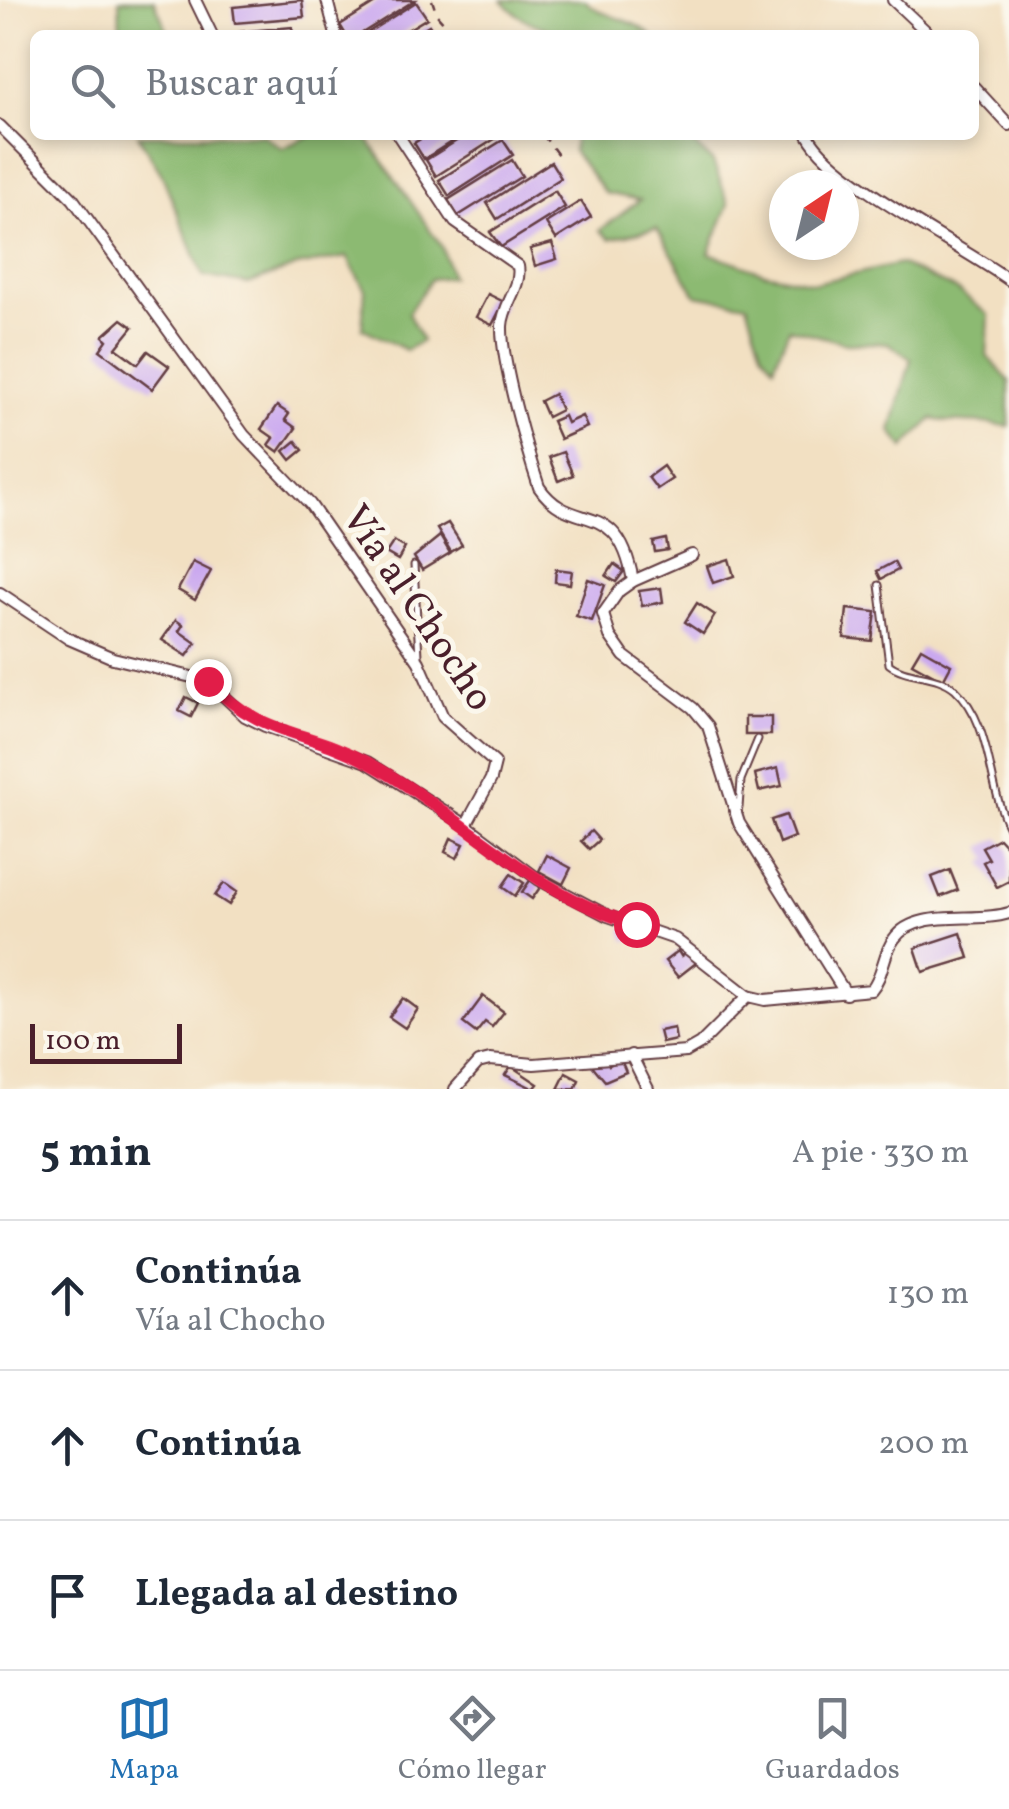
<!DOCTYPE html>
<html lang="es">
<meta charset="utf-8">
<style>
body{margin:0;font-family:Vollkorn,serif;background:#f2f2f3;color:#1f2937}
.compass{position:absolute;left:769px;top:170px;width:90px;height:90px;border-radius:50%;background:#fff;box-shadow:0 5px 15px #0003;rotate:35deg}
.scale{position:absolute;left:30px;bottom:25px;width:152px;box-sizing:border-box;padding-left:10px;border:5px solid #4a1f2b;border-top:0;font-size:28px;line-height:35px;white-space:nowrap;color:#4a1f2b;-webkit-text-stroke:8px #fbf7ec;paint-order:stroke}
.stop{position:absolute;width:30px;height:30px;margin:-22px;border:8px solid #e11d48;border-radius:50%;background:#fff}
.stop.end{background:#e11d48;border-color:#fff;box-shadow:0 2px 10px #0008}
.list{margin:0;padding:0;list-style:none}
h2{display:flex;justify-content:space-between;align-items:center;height:130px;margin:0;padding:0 40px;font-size:42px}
h2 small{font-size:32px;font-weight:400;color:#747a83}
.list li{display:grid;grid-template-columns:65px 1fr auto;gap:30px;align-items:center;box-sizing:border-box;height:150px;padding:0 40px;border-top:2px solid #e0e1e3}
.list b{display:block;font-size:38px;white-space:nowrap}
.list p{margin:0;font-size:32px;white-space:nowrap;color:#747a83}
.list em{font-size:32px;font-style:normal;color:#747a83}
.icon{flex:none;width:55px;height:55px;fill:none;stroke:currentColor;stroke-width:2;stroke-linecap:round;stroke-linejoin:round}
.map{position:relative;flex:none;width:1009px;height:1089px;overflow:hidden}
.search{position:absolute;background:#fff;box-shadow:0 5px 15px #0003;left:30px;right:30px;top:30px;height:110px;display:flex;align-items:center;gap:25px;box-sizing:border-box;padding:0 35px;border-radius:15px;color:#747a83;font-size:38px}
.sheet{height:580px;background:#fff}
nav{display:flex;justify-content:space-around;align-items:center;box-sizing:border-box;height:140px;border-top:2px solid #e0e1e3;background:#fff;font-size:28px;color:#747a83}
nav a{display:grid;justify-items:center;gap:5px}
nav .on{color:#1f6fb2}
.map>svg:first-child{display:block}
</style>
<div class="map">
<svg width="1009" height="1089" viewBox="0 0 1009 1089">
<rect width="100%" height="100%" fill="#fbf7ec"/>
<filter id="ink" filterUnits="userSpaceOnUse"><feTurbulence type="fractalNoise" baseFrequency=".01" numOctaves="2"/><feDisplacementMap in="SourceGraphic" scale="20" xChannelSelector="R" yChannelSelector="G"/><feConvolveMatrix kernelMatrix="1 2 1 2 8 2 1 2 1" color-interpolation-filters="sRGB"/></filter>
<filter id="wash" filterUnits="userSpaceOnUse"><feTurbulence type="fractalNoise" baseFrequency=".0048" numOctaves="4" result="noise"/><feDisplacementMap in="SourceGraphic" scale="40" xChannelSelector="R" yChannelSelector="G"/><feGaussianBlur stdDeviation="2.25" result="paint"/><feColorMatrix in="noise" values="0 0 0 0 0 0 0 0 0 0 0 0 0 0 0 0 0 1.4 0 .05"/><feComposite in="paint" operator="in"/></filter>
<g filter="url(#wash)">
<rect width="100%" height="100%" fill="#f2e0c2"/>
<!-- forest -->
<g fill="#8cba72" stroke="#6b6c4e" stroke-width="2.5">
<path d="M 119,0 L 154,0 L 169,35 L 120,35 Z"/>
<path d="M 502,0 L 585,0 C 604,20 632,17 651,35 C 602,35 537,43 502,0 Z"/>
<path d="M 138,135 L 263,135 L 282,148 L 312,135 L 365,135 L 442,247 L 451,277 L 431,279 L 408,313 L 422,341 L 406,350 L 362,328 L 365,290 L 347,257 L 297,266 L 248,284 L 203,276 L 162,175 Z"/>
<path d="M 574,135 L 686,137 L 713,162 L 729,204 L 709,253 L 765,273 L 815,283 L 900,264 L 957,290 L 989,315 L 987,356 L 1009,381 L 1009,427 C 983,419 959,425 932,419 L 904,448 L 891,431 L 911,359 L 888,343 L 846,343 L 789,328 L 774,366 L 762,351 L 747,304 L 696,295 L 657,228 L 610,239 L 600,230 L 640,200 L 605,193 L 573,151 Z"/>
</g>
<g id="blocks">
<!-- building -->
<g fill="#caa8ef">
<path d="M 302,0 L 304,17 L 235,23 L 233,7 Z"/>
<path d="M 380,0 L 415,0 L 359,35 L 346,35 L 340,25 Z"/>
<path d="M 416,2 L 427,18 L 399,35 L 364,35 Z"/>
<path d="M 429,25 L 436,35 L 413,35 L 419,31 Z"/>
<path d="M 292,27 L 293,35 L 240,35 L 239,32 Z"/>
<path d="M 427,135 L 462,135 L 424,159 L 414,143 Z"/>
<path d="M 466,135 L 501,135 L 436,176 L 426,160 Z"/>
<path d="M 503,140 L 513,155 L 449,196 L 439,180 Z"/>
<path d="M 512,160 L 522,176 L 458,216 L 448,200 Z"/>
<path d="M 551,162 L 561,178 L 497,219 L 487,203 Z"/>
<path d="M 555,191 L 565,207 L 501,247 L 490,232 Z"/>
<path d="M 581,201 L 591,217 L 556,239 L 546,223 Z"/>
<path d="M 552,243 L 557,259 L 535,266 L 530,249 Z"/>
<path d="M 488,294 L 504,302 L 492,325 L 476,317 Z"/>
<path d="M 122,319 L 133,327 L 116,348 L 138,364 L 148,351 L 169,366 L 152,389 L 100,350 L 107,340 L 103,336 Z"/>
<path d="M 554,394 L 561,410 L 547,417 L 540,401 Z"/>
<path d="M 277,406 L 289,414 L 285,420 L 296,428 L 279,452 L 269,445 L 274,438 L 261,429 Z"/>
<path d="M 564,416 L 567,423 L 582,416 L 587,427 L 560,439 L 552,421 Z"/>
<path d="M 296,441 L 303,450 L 291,460 L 284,451 Z"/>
<path d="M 563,452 L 573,475 L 558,481 L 549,457 Z"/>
<path d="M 663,466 L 672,479 L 657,489 L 648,477 Z"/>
<path d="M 448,523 L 462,545 L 451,552 L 437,529 Z"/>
<path d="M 440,536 L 450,553 L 422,570 L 414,557 Z"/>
<path d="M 666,539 L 668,550 L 655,552 L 653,542 Z"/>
<path d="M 394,541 L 405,548 L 398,560 L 386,553 Z"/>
<path d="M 729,559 L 734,576 L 713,583 L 707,566 Z"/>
<path d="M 193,562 L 211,571 L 195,600 L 178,590 Z"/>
<path d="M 894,562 L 898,570 L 881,579 L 877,571 Z"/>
<path d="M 614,564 L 624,571 L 616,582 L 606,576 Z"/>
<path d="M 556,569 L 572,571 L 570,584 L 555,582 Z"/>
<path d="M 588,579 L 605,585 L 592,621 L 576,616 Z"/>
<path d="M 661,588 L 663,602 L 642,606 L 639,591 Z"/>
<path d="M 697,603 L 715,615 L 703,634 L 685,622 Z"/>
<path d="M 847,609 L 876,612 L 872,641 L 844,638 Z"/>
<path d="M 176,620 L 183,625 L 179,631 L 196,643 L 187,656 L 162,640 Z"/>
<path d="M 921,648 L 951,665 L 943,680 L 912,663 Z"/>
<path d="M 186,697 L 198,703 L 191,717 L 179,711 Z"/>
<rect x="745" y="717" width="26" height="18"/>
<path d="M 778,768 L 782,786 L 759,791 L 755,774 Z"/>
<path d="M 786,815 L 794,837 L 779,843 L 771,820 Z"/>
<path d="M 591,831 L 599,840 L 589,849 L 581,841 Z"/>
<path d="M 451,838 L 464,844 L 457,858 L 445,852 Z"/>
<path d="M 999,838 L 1009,849 L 1009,881 L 997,887 L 983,862 L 989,859 L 982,847 Z"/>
<path d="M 547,855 L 571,868 L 563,884 L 539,871 Z"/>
<path d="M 950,870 L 958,890 L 940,897 L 932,877 Z"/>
<path d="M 511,874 L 524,883 L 515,896 L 502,887 Z"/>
<path d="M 531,879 L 541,886 L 532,899 L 522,892 Z"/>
<path d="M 224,883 L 237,892 L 229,905 L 215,896 Z"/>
<path d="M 635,925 L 639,936 L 626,941 L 622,930 Z"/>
<path d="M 961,933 L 969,958 L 923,972 L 915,948 Z"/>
<path d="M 678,951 L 681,956 L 687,952 L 696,963 L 678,977 L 665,961 Z"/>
<path d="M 483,996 L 504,1012 L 492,1027 L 485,1022 L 476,1033 L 463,1023 Z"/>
<path d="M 403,998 L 418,1009 L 405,1028 L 389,1017 Z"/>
<path d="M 674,1028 L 676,1040 L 662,1043 L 659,1031 Z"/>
<path d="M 606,1057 L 609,1065 L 621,1060 L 626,1072 L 605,1081 L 591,1064 Z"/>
<path d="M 511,1066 L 538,1084 L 534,1089 L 505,1075 Z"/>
<path d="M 566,1073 L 579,1080 L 575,1089 L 558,1089 Z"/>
</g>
</g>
</g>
<g filter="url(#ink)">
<use href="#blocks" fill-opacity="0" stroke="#633c42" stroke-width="2.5"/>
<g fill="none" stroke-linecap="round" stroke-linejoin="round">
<defs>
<g id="service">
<path d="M 414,565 L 419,656"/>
<path d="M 879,585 L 889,664 C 907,678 937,673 955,689 C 993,724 987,786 1009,828"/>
<path d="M 739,808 L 741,780 L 758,739"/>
</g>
<g id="minor">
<path d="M 195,0 L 212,35"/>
<path d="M 327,0 L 336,35"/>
<path d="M 893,0 L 930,35"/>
<path d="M 974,87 L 1009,125"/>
<path d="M 0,126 L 73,199 L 244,435 L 310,504 L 419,662 L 443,717 L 495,763 L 491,779 L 466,825"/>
<path d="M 398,135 L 455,222 L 518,266 C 522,287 503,304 502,326 C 501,361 527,451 539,487 C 572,536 618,494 633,581 L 619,591 L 603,614 L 610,636 L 624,656 L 693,708 L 708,726 L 739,823 L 846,994"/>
<path d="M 808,135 C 832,181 962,246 1009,280"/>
<path d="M 633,581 L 692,555"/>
<path d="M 0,593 L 69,639 L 113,658 L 208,681 L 245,716 L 265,726 L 367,762 L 466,825 L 538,879 L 608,916 L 675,939 L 748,996"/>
<path d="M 631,1055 L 648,1089"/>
<path d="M 455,1089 L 478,1063 L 490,1060 L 534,1064 L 686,1052 L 700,1044 L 748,996 L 765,1000 L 871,990 C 884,975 882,955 894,939 C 916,907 976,924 1009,913"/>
</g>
</defs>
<!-- service casing -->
<use href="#service" stroke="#633c42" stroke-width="9"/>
<!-- minor casing -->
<use href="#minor" stroke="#633c42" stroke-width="14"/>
<!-- path -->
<g stroke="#633c42" stroke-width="2.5" stroke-dasharray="8 8" stroke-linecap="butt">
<path d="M 432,0 L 437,15 L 455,35"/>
<path d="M 543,135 L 561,159"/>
</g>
<!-- service -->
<use href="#service" stroke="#fff" stroke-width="5"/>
<!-- minor -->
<use href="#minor" stroke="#fff" stroke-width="10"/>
</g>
</g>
<g fill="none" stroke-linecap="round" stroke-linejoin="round" filter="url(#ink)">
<!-- route -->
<path stroke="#e11d48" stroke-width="12" d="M 208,681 C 263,739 306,728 369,763 C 459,812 535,897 636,924"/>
</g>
<g text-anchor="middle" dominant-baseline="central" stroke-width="10" stroke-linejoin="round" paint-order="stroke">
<!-- street labels -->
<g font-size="40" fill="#4a1f2b" stroke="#fbf7ec">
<text transform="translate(416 609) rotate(56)">Vía al Chocho</text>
</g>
</g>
</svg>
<svg class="compass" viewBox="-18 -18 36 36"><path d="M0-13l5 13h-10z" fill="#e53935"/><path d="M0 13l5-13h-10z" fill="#747a83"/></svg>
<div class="scale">100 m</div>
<div class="stop" style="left:636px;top:924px"></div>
<div class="stop end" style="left:208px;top:681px"></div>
<div class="search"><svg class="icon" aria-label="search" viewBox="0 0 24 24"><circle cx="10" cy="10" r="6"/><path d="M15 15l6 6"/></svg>Buscar aquí</div>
</div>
<section class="sheet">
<h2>5 min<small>A pie · 330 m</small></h2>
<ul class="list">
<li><svg class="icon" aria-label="ahead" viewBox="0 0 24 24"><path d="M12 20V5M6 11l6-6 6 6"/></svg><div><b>Continúa</b><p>Vía al Chocho</p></div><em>130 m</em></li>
<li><svg class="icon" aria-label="ahead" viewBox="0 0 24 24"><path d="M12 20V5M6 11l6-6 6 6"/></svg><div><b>Continúa</b></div><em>200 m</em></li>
<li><svg class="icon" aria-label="arrive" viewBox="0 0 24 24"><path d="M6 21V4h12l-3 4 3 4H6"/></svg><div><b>Llegada al destino</b></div></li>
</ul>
</section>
<nav>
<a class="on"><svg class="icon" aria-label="map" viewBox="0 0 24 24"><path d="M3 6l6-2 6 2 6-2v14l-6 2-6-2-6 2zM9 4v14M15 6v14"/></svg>Mapa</a>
<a><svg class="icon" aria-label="directions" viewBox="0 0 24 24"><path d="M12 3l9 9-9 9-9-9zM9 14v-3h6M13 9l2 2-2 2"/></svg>Cómo llegar</a>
<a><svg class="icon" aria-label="saved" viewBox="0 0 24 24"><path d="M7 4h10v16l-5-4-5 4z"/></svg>Guardados</a>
</nav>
